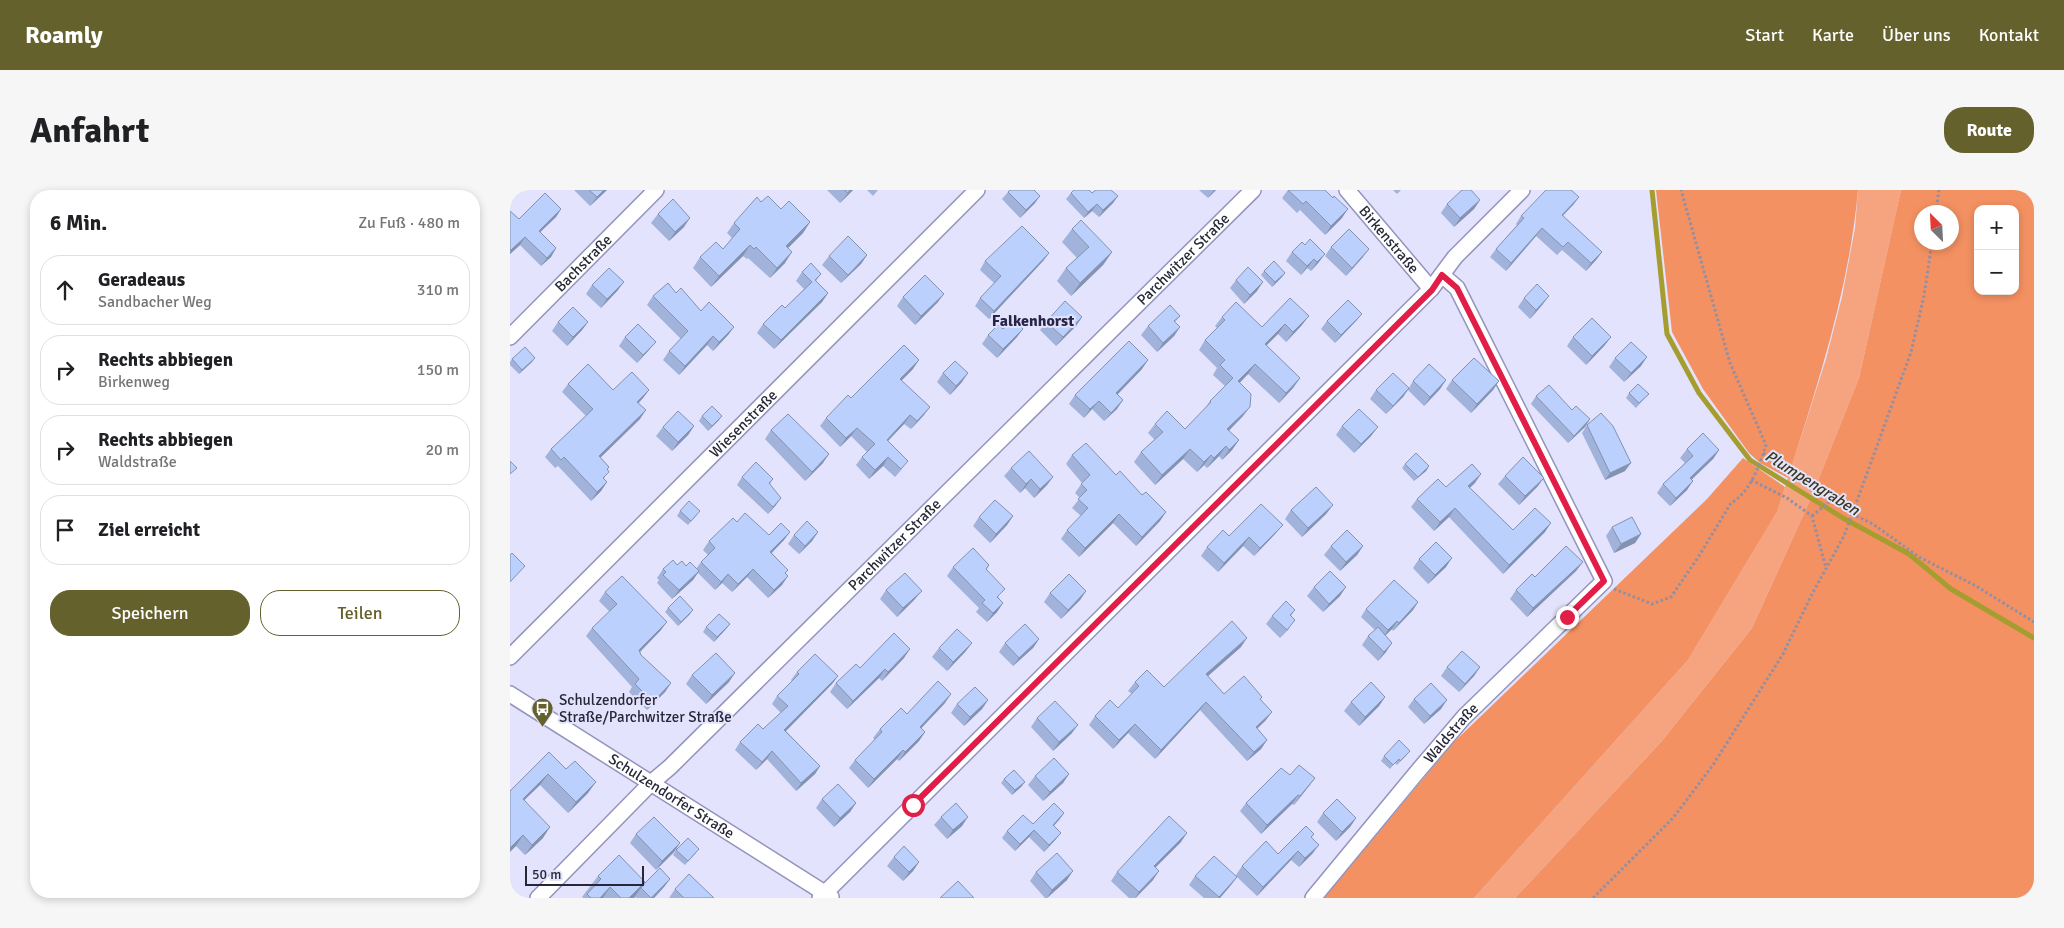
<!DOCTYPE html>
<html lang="de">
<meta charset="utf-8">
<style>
body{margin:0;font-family:Signika,sans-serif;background:#f6f6f6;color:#202124}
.controls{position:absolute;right:15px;top:15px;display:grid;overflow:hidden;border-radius:10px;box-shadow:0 2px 8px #0003}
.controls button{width:45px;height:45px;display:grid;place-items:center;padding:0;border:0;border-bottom:1px solid #e0e0e0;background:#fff;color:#202124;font:25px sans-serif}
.compass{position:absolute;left:1404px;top:15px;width:45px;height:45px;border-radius:50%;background:#fff;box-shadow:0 2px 8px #0003;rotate:336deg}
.scale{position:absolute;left:15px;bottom:12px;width:119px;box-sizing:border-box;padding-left:5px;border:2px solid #282738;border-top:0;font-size:14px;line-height:18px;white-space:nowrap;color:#282738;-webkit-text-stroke:4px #e3e3fd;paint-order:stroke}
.stop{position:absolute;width:15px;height:15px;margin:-11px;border:4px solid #e11d48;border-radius:50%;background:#fff}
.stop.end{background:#e11d48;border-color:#fff;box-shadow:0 1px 5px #0008}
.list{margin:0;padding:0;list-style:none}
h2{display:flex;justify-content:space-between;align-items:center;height:65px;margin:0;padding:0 20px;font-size:21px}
h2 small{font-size:16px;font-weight:400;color:#757577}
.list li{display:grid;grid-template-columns:32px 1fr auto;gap:15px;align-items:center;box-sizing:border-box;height:70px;margin:0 10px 10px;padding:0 10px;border:1px solid #e0e0e0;border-radius:20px}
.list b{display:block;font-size:19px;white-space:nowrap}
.list p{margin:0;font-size:16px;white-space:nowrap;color:#757577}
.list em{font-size:16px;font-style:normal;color:#757577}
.actions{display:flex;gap:10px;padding:15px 20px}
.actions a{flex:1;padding:11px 0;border:1px solid #64612d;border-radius:20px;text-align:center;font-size:18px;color:#64612d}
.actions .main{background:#64612d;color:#fff}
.icon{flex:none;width:28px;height:28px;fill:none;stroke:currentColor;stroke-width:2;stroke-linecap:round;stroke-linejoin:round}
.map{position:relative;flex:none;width:1524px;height:708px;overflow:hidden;border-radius:20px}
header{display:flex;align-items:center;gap:30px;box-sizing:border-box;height:70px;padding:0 25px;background:#64612d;color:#fff}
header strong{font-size:24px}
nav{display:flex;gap:28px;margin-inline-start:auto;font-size:18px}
.intro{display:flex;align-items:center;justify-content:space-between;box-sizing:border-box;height:120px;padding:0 30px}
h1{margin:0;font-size:35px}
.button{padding:12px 22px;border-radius:20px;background:#64612d;color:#fff;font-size:18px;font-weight:700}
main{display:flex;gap:30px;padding:0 30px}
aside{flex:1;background:#fff;border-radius:20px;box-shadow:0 2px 8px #0003}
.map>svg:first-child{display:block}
</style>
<header>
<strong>Roamly</strong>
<nav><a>Start</a><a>Karte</a><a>Über uns</a><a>Kontakt</a></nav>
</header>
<div class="intro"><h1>Anfahrt</h1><a class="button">Route</a></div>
<main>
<aside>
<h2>6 Min.<small>Zu Fuß · 480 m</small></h2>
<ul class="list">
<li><svg class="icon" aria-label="ahead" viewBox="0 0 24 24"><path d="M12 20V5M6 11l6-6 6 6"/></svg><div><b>Geradeaus</b><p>Sandbacher Weg</p></div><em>310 m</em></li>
<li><svg class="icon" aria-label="right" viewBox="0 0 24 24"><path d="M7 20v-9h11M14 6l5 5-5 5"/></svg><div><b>Rechts abbiegen</b><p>Birkenweg</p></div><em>150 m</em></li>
<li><svg class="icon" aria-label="right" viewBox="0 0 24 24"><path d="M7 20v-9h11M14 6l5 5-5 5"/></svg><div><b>Rechts abbiegen</b><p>Waldstraße</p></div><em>20 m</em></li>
<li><svg class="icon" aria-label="arrive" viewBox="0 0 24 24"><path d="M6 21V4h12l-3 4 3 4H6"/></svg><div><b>Ziel erreicht</b></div></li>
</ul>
<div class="actions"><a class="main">Speichern</a><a>Teilen</a></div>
</aside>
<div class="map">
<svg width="1524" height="708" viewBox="0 0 1524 708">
<rect width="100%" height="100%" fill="#e3e3fd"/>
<!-- green -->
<path fill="#f5a47f" d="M 1348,0 L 1391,0 L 1349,188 L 1301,308 L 1242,438 L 1151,552 L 1005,708 L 964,708 L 1178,470 L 1267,322 L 1316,169 L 1332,107 L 1345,38 Z"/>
<!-- forest -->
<g fill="#f49162" fill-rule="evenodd">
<path d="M 1146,0 L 1348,0 C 1339,100 1308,193 1278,288 L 1250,273 L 1239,263 L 1193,199 L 1162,142 Z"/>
<path d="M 1391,0 L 1524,0 L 1524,708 L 1005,708 L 1151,552 L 1242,438 L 1301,308 L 1349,188 ZM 1468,19 L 1505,19 L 1505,101 L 1468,101 ZM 1442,22 L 1442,52 L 1412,52 L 1412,22 Z"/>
<path d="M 1233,268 L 1275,297 L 1267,322 L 1178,470 L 964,708 L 814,708 L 943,553 L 1197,309 Z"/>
</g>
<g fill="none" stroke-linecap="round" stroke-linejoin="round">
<!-- stream -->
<path stroke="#a59d30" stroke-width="5" d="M 1142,0 L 1157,144 L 1189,203 L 1240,270 L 1333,328 L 1399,364 L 1441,399 L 1524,448"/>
<defs>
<g id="street">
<path id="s1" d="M 837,0 L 921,99"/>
<path id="s2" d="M 0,147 L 146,0"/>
<path id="s3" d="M 0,467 L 467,0"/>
<path id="s4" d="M 0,504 L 321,707"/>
<path id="s5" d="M 28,708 L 141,593 L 160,577 L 743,0"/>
<path d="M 310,708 L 921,99 L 945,67 L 1012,0"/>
<path id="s6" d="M 803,708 L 908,581 L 954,527 L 1094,391 L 947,98 L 932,85"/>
</g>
</defs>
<!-- street casing -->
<use href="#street" stroke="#9493bc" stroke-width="18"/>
<!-- path -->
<g stroke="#8f8fa5" stroke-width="3" stroke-dasharray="2.5 2.5" stroke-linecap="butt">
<path d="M 1426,22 L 1429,0"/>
<path d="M 1253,263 L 1321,310"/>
<path d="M 1241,290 L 1277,308 L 1302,326 L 1316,378"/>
<path d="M 1302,326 L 1321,310 L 1342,324 L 1363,334 L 1409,367 L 1466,396 L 1524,432"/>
<path d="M 1104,399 L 1142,414 L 1161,407 L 1189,366 L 1221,313 C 1240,303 1250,274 1256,255 L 1220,173 L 1171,0"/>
<path d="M 1083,708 L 1163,628 L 1203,575 L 1273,464 L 1302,404 L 1334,346 L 1363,267 L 1401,162 L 1414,106 L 1422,52"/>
</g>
<!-- street -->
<use href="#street" stroke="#fff" stroke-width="15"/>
</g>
<!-- wall -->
<g fill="#a1b3da">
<path d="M 64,0 L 97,0 L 80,16 Z"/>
<path d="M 317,0 L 343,0 L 330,13 Z"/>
<path d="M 357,0 L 368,0 L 363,6 Z"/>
<path d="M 689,0 L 706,0 L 698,8 Z"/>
<path d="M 778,0 L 815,0 L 832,28 L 815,45 L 790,20 L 787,23 L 772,8 Z"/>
<path d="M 883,0 L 891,0 L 887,4 Z"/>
<path d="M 498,2 L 525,13 L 510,28 L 492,9 Z"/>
<path d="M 561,3 L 582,3 L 608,6 L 603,13 L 589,27 L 582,21 L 574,28 L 556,9 Z"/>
<path d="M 1069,7 L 1063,15 L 1053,26 L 1092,62 L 1086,70 L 1076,81 L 1052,60 L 1047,65 L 1026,46 L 996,81 L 980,67 L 986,59 L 1007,35 L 1006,34 L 1011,26 Z"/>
<path d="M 970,10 L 964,19 L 944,37 L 931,23 L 937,14 Z"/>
<path d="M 251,12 L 271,19 L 300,32 L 293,43 L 278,58 L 275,73 L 260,88 L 238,68 L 237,69 L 233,66 L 201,97 L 183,78 L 190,67 L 213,59 L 222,48 L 217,43 L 224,33 Z"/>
<path d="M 51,19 L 46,27 L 30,42 L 46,58 L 41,67 L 31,76 L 10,55 L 0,64 L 0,21 L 9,29 Z"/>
<path d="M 148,24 L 174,37 L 159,51 L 141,33 Z"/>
<path d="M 562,39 L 602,62 L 593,75 L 561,106 L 547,91 L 556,78 L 567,68 L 552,52 Z"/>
<path d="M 795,55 L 809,72 L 801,81 L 797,78 L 791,85 L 776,71 L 782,62 Z"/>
<path d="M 821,57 L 853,67 L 836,86 L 815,66 Z"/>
<path d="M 539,63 L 533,71 L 479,129 L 465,116 L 470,108 L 484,93 L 470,80 L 475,71 Z"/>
<path d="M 357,65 L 351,74 L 331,93 L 312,75 L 319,66 Z"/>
<path d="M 754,81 L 775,83 L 772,87 L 762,97 L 751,85 Z"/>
<path d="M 292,82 L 311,84 L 306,91 L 318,103 L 312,112 L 264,159 L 247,143 L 253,134 L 275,118 L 294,99 L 286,91 Z"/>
<path d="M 726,90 L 747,101 L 734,114 L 720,98 Z"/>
<path d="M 82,95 L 108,100 L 91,118 L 76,104 Z"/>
<path d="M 166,103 L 191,121 L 224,137 L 218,145 L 203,161 L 197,155 L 169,185 L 153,170 L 159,161 L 171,149 L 137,115 L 143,106 Z"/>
<path d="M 393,107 L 428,112 L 405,135 L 387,116 Z"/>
<path d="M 780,108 L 792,135 L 776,152 L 768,144 L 756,155 L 790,188 L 783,198 L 769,213 L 738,184 L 730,192 L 733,226 L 719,241 L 729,250 L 722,260 L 712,270 L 709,266 L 697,278 L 694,275 L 687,282 L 673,269 L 645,295 L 624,272 L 631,262 L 645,250 L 638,243 L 645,234 L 675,239 L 693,221 L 700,211 L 715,196 L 703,185 L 707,178 L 689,160 L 695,150 L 707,138 L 705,136 L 712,127 L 752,137 Z"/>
<path d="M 1014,108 L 1033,114 L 1020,129 L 1008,117 Z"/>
<path d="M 852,124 L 845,132 L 825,153 L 811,139 L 817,131 Z"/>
<path d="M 670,126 L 665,132 L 670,137 L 664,146 L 647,162 L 631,145 L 638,136 Z"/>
<path d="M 572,127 L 566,136 L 546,156 L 530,140 L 536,132 Z"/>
<path d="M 48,132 L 78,132 L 72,140 L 57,156 L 42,141 Z"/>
<path d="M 493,139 L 507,147 L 487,168 L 472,154 L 478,145 Z"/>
<path d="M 115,147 L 139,160 L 127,173 L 109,156 Z"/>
<path d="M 1063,147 L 1101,147 L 1094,156 L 1076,175 L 1057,156 Z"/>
<path d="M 1105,168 L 1131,176 L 1114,192 L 1099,177 Z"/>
<path d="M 2,169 L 22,172 L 9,184 L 0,175 L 0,172 Z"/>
<path d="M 403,179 L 391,191 L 414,225 L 401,239 L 394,234 L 378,251 L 392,279 L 385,287 L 373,276 L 359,289 L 346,275 L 352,267 L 357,262 L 341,246 L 330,257 L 310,236 L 316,228 L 341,208 Z"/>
<path d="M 632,179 L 608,204 L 607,219 L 594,231 L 582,219 L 574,228 L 559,214 L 565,205 Z"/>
<path d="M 433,183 L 452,192 L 440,205 L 427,192 Z"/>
<path d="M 936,190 L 930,199 L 914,216 L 898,200 L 893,207 L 876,224 L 860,209 L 866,200 L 899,198 L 903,191 Z"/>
<path d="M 942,190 L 989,191 L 983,200 L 961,223 L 936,199 Z"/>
<path d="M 58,194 L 103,200 L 139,200 L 133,208 L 129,213 L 130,229 L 90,267 L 99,277 L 94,289 L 97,292 L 91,301 L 81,311 L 48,276 L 45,278 L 35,267 L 41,259 L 76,226 L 52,202 Z"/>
<path d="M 1119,203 L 1139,204 L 1135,208 L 1126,218 L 1116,208 Z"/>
<path d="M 1026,206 L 1062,220 L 1080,229 L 1075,237 L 1058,253 L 1021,214 Z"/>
<path d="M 192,226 L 209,230 L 198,241 L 189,231 Z"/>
<path d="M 1077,235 L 1115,281 L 1095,290 L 1072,243 Z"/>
<path d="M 184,236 L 178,245 L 162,261 L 146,246 L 153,237 Z"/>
<path d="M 832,236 L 861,246 L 844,263 L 826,245 Z"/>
<path d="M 261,240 L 313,273 L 295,291 L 255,249 Z"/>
<path d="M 1177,259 L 1209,260 L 1203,269 L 1181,289 L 1177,300 L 1160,316 L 1147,303 L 1153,294 L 1175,273 L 1170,268 Z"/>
<path d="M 562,265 L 606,285 L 650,331 L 626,356 L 603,333 L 569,367 L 551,349 L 557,340 L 571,326 L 562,318 L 570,308 L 565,303 L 572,293 L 556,274 Z"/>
<path d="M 895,274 L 919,276 L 916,281 L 904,291 L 892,278 Z"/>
<path d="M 501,278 L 543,287 L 537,295 L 524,308 L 515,298 L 510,303 L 494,286 Z"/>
<path d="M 995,286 L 1028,296 L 1009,315 L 988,294 Z"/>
<path d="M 232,287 L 263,289 L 260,294 L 266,315 L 258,324 L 227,295 Z"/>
<path d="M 965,293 L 960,298 L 1003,340 L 1035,342 L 993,384 L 939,327 L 924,341 L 901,317 L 907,309 L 936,297 Z"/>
<path d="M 823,315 L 816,324 L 792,347 L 775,329 L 781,320 Z"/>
<path d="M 170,321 L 187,325 L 178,335 L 167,326 Z"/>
<path d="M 503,326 L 497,335 L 480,353 L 463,336 L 469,327 Z"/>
<path d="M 227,332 L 259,345 L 274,350 L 262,363 L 278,380 L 275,384 L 272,395 L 258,408 L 237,387 L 222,402 L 212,393 L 205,400 L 188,383 L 183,390 L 162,409 L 147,393 L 149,390 L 147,388 L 153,379 L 167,375 L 176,376 L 186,379 L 191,372 L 198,365 L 193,360 L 199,351 Z"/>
<path d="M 1102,337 L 1131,344 L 1125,353 L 1104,363 L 1096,346 Z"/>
<path d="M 308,342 L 302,351 L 289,364 L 278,354 L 284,345 Z"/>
<path d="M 766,343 L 744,366 L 733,356 L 708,382 L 691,366 L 697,357 L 719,346 Z"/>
<path d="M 821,356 L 853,356 L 847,365 L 830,381 L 814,365 Z"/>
<path d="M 909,369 L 936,377 L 918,394 L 903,378 Z"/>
<path d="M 1073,372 L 1066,381 L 1017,427 L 1000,409 L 1006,400 L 1025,387 Z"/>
<path d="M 479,375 L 477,379 L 489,408 L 493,413 L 487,422 L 477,432 L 466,422 L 469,418 L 437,386 L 443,377 Z"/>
<path d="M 804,397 L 830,406 L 813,422 L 797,406 Z"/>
<path d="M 376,400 L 405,409 L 387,427 L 370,409 Z"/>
<path d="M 576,401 L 570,410 L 551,429 L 534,412 L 540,403 Z"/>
<path d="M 95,402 L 151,440 L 130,462 L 131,465 L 161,493 L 155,502 L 137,520 L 119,502 L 122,497 L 76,446 L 82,438 L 100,422 L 89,411 Z"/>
<path d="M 908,412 L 903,420 L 883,441 L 882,439 L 875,445 L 876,462 L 868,471 L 852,455 L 858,446 L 865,440 L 851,427 L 856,419 Z"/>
<path d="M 158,418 L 180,424 L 168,436 L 155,422 Z"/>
<path d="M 785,420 L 781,426 L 779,439 L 770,448 L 756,434 L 762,426 Z"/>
<path d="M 220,434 L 204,452 L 193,442 L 196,437 Z"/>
<path d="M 529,449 L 523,458 L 503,476 L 489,462 L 495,453 Z"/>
<path d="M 462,453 L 455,462 L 437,481 L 422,467 L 429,458 Z"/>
<path d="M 731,457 L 698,486 L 714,504 L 752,507 L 751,509 L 756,530 L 747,539 L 757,550 L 751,559 L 737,571 L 690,520 L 645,569 L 618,543 L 603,559 L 579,535 L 585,526 L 608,518 L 622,504 L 618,501 L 625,492 L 654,497 Z"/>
<path d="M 394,468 L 372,491 L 369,488 L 337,519 L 320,502 L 326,493 L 350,478 Z"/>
<path d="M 937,477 L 970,477 L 964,486 L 949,502 L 931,486 Z"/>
<path d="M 287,482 L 328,486 L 322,494 L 276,541 L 310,576 L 305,584 L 286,601 L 257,569 L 246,580 L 225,560 L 230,552 L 253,539 L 271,523 L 262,514 L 267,506 L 282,491 L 281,490 Z"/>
<path d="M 182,485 L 219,492 L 196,514 L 176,494 Z"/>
<path d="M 875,507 L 869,516 L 849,536 L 834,521 L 841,512 Z"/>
<path d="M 904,509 L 931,519 L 914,534 L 898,517 Z"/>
<path d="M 478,510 L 472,519 L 454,536 L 441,523 L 447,514 Z"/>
<path d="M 435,513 L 411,538 L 415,542 L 409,551 L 389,571 L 387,569 L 358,598 L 339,578 L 345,570 L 365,550 L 363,548 L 370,539 L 397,524 Z"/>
<path d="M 527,528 L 562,543 L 543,561 L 521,537 Z"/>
<path d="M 39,562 L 78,603 L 58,623 L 30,595 L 14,610 L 33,648 L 15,665 L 6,656 L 0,601 Z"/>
<path d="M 897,565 L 887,575 L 885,573 L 880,579 L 871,571 L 874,566 Z"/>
<path d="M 559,584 L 553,593 L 533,611 L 518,595 L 525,586 Z"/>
<path d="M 780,585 L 805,588 L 799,596 L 784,615 L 782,614 L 751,644 L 730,621 L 736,613 Z"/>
<path d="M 494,589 L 512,596 L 502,605 L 491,593 Z"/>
<path d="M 312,609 L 346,613 L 340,622 L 324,637 L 306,618 Z"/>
<path d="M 554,623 L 549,630 L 544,636 L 551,643 L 546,649 L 534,662 L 519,647 L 505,661 L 492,648 L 497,641 L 523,634 Z"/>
<path d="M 813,623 L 846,628 L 840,637 L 826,651 L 807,632 Z"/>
<path d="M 431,627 L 452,636 L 437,649 L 424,635 Z"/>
<path d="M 126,644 L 170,653 L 164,662 L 146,680 L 120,653 Z"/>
<path d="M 804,644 L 802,647 L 803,663 L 789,677 L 781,670 L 747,706 L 727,687 L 721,695 L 710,708 L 694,708 L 679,695 L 685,686 L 726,685 L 732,676 L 768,664 Z"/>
<path d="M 671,652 L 645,677 L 643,690 L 626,708 L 619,708 L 601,691 L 607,682 Z"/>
<path d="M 166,660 L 186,663 L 175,675 L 163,665 Z"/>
<path d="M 384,667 L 409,672 L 403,681 L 393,691 L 377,676 Z"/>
<path d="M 526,682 L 557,690 L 537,708 L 535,708 L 520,691 Z"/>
<path d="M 88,686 L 135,692 L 160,689 L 154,697 L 144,708 L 126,708 L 125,707 L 124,708 L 73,708 L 72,707 Z"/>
<path d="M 165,699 L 204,708 L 159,708 Z"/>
</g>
<!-- shaded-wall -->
<g fill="#8392b1">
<path d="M 94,0 L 97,0 L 80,16 L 87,7 Z"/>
<path d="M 340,0 L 343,0 L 330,13 L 338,3 Z"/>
<path d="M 704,0 L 706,0 L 698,8 Z"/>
<path d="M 530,6 L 525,13 L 510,28 L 516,20 Z"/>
<path d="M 608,6 L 603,13 L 589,27 L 593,20 Z"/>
<path d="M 1069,7 L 1063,15 L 1046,32 L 1052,25 Z"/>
<path d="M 970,10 L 964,19 L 944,37 L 950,28 Z"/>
<path d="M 587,14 L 582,21 L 574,28 L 578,22 Z"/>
<path d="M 51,19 L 46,27 L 23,49 L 29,41 Z"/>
<path d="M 838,19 L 832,28 L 815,45 L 821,36 Z"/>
<path d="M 180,28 L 174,37 L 159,51 L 165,42 Z"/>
<path d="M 300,32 L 293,43 L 269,67 L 276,56 Z"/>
<path d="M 1032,38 L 1026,46 L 996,81 L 1001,73 Z"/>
<path d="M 15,47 L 10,55 L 0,64 L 0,62 L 1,60 Z"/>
<path d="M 240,55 L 233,66 L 201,97 L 209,86 Z"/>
<path d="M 46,58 L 41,67 L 31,76 L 37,68 Z"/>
<path d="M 859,59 L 853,67 L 836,86 L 842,78 Z"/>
<path d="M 282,62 L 275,73 L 260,88 L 267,78 Z"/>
<path d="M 602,62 L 593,75 L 561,106 L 570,93 Z"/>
<path d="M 1092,62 L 1086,70 L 1076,81 L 1081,73 Z"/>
<path d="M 539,63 L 533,71 L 479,129 L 484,121 Z"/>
<path d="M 815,64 L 809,72 L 801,81 L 807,72 Z"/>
<path d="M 357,65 L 351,74 L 331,93 L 338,85 Z"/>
<path d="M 804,69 L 797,78 L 791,85 L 797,76 Z"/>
<path d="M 775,83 L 772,87 L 762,97 L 765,92 Z"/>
<path d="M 114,92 L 108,100 L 91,118 L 97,109 Z"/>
<path d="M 753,92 L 747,101 L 734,114 L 740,105 Z"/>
<path d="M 318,103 L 312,112 L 264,159 L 271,150 Z"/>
<path d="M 434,104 L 428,112 L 405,135 L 411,126 Z"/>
<path d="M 1039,106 L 1033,114 L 1020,129 L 1026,120 Z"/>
<path d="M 852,124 L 845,132 L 825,153 L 831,145 Z"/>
<path d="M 799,126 L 792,135 L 776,152 L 783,142 Z"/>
<path d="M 572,127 L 566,136 L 546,156 L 553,147 Z"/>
<path d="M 78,132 L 72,140 L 57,156 L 63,147 Z"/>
<path d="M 775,134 L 768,144 L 748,164 L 755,154 Z"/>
<path d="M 224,137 L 218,145 L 203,161 L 209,152 Z"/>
<path d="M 670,137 L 664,146 L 647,162 L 653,153 Z"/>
<path d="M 513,139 L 507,147 L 487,168 L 493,159 Z"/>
<path d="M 203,146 L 197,155 L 169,185 L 175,176 Z"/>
<path d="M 1101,147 L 1094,156 L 1076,175 L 1082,166 Z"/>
<path d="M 146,152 L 139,160 L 127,173 L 133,165 Z"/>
<path d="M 1137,167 L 1131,176 L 1114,192 L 1121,183 Z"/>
<path d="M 25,168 L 22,172 L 9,184 L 12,180 Z"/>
<path d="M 409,170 L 403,179 L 384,198 L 390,189 Z"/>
<path d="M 638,170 L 632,179 L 600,212 L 606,203 Z"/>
<path d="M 745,174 L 738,184 L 722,201 L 728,191 Z"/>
<path d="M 458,183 L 452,192 L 440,205 L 446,196 Z"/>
<path d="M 790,188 L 783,198 L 769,213 L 776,203 Z"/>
<path d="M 936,190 L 930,199 L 914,216 L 920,207 Z"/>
<path d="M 989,191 L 983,200 L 961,223 L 967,214 Z"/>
<path d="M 899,198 L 893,207 L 876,224 L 883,216 Z"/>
<path d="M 139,200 L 133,208 L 121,220 L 127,212 Z"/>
<path d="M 613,210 L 607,219 L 594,231 L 601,223 Z"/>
<path d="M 589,211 L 582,219 L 574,228 L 580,219 Z"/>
<path d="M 420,217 L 414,225 L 401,239 L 407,231 Z"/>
<path d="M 740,217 L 733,226 L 710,249 L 717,239 Z"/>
<path d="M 136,220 L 130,229 L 83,275 L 89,266 Z"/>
<path d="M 400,225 L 394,234 L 371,258 L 377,250 Z"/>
<path d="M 212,226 L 209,230 L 198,241 L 202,236 Z"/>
<path d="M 1080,229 L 1075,237 L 1058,253 L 1064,246 Z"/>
<path d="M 184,236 L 178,245 L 162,261 L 168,252 Z"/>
<path d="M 868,237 L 861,246 L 844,263 L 851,254 Z"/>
<path d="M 347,238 L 341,246 L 330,257 L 336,248 Z"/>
<path d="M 729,250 L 722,260 L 712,270 L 719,260 Z"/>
<path d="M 716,256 L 709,266 L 697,278 L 704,268 Z"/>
<path d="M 680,259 L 673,269 L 645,295 L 652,285 Z"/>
<path d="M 1209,260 L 1203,269 L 1174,297 L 1180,288 Z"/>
<path d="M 319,264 L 313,273 L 295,291 L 302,282 Z"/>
<path d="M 701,265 L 694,275 L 687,282 L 694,272 Z"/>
<path d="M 378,267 L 373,276 L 359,289 L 365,280 Z"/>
<path d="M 1121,273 L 1115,281 L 1095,290 L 1100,283 Z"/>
<path d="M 919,276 L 916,281 L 904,291 Z"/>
<path d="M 971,284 L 965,293 L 952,304 L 958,296 Z"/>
<path d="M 543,287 L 537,295 L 524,308 L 530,299 Z"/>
<path d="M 1034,288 L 1028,296 L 1009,315 L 1015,306 Z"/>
<path d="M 521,289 L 515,298 L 510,303 L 516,294 Z"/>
<path d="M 1183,291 L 1177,300 L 1160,316 L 1166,308 Z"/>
<path d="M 97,292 L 91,301 L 81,311 L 87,302 Z"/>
<path d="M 271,308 L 266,315 L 258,324 L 263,317 Z"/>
<path d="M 823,315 L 816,324 L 792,347 L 798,338 Z"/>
<path d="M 945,318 L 939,327 L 924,341 L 930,332 Z"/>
<path d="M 656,322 L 650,331 L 626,356 L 632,347 Z"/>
<path d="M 609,324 L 603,333 L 569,367 L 575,358 Z"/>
<path d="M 503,326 L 497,335 L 480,353 L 486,344 Z"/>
<path d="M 1041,333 L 1035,342 L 993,384 L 999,375 Z"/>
<path d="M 773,335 L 766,343 L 744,366 L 750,358 Z"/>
<path d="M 280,342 L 274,350 L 254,370 L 260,362 Z"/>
<path d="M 308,342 L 302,351 L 289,364 L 295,356 Z"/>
<path d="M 1131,344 L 1125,353 L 1104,363 L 1111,354 Z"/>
<path d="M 739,347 L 733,356 L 708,382 L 714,373 Z"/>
<path d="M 853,356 L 847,365 L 830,381 L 836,372 Z"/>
<path d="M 942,368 L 936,377 L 918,394 L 925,385 Z"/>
<path d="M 1073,372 L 1066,381 L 1017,427 L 1023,418 Z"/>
<path d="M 243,379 L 237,387 L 222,402 L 228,394 Z"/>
<path d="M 189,381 L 183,390 L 162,409 L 169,400 Z"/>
<path d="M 218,384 L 212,393 L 205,400 L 211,392 Z"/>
<path d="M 278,386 L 272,395 L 258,408 L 264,400 Z"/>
<path d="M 836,397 L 830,406 L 813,422 L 819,414 Z"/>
<path d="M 412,401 L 405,409 L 387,427 L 393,418 Z"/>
<path d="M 576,401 L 570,410 L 551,429 L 558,420 Z"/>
<path d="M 908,412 L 903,420 L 883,441 L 889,433 Z"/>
<path d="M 493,413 L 487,422 L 477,432 L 483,423 Z"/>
<path d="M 183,420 L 180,424 L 168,436 L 171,432 Z"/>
<path d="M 887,431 L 882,439 L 873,448 L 878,440 Z"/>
<path d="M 157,432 L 151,440 L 123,469 L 129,460 Z"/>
<path d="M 220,434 L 217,438 L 204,452 L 207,447 Z"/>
<path d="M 737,448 L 731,457 L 690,493 L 696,484 Z"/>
<path d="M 529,449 L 523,458 L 503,476 L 509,468 Z"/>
<path d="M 462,453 L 455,462 L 437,481 L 443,472 Z"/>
<path d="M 882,453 L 876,462 L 868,471 L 874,462 Z"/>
<path d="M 400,459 L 394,468 L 372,491 L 378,482 Z"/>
<path d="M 970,477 L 964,486 L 949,502 L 955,494 Z"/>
<path d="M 375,479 L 369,488 L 337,519 L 343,511 Z"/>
<path d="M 225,483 L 219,492 L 196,514 L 202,505 Z"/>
<path d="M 328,486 L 322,494 L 269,548 L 274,540 Z"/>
<path d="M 161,493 L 155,502 L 137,520 L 143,512 Z"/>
<path d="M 441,504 L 435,513 L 404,546 L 410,537 Z"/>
<path d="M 875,507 L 869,516 L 849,536 L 855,527 Z"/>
<path d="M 478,510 L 472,519 L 454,536 L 460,527 Z"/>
<path d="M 937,510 L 931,519 L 914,534 L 920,526 Z"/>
<path d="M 696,512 L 690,520 L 645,569 L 651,560 Z"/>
<path d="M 762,522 L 756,530 L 739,546 L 746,537 Z"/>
<path d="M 625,534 L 618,543 L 603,559 L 609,550 Z"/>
<path d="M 568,535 L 562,543 L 543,561 L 549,552 Z"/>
<path d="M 415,542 L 409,551 L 389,571 L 395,562 Z"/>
<path d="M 757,550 L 751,559 L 737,571 L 744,562 Z"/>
<path d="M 393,560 L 387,569 L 358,598 L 364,589 Z"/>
<path d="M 262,561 L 257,569 L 246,580 L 252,572 Z"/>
<path d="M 310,576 L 305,584 L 286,601 L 291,593 Z"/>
<path d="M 38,584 L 30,595 L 5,619 L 13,609 Z"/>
<path d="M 559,584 L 553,593 L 533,611 L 540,602 Z"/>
<path d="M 805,588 L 799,596 L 784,615 L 790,606 Z"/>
<path d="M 86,592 L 78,603 L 58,623 L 66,612 Z"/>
<path d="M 515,592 L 512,596 L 502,605 L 505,600 Z"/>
<path d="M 788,605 L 782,614 L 751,644 L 757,635 Z"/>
<path d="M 346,613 L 340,622 L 324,637 L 330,628 Z"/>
<path d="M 554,623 L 549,630 L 538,641 L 543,635 Z"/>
<path d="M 458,627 L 452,636 L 437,649 L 443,640 Z"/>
<path d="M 846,628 L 840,637 L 826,651 L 832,642 Z"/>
<path d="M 40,637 L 33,648 L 15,665 L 22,655 Z"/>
<path d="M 524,640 L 519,647 L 505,661 L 510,654 Z"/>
<path d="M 551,643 L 546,649 L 534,662 L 539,655 Z"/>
<path d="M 677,643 L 671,652 L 638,685 L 644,676 Z"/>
<path d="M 13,645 L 6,656 L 0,662 L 0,658 Z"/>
<path d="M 170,653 L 164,662 L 146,680 L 152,671 Z"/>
<path d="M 809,655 L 803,663 L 789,677 L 795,668 Z"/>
<path d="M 788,661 L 781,670 L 747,706 L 753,697 Z"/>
<path d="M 409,672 L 403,681 L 393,691 L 399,682 Z"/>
<path d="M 563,681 L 557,690 L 537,708 L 542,700 Z"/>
<path d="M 649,681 L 643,690 L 625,708 L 629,702 Z"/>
<path d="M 727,687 L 721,695 L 710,708 L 708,708 Z"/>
<path d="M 160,689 L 154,697 L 144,708 L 142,708 Z"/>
<path d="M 135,692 L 124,708 L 119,708 Z"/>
<path d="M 100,697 L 93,708 L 90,708 Z"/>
</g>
<!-- building -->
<g fill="#bbd0fd" stroke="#8392b1">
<path d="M 79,0 L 94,0 L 87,7 Z"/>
<path d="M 334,0 L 340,0 L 338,3 Z"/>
<path d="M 500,0 L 524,0 L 530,6 L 516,20 L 498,2 Z"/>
<path d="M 564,0 L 579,0 L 582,3 L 586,0 L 601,0 L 608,6 L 593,20 L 587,14 L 578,22 L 561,3 Z"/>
<path d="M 778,0 L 815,0 L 823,8 L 824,6 L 838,19 L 821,36 L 796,11 L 793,14 Z"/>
<path d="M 952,0 L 961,0 L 970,10 L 950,28 L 937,14 Z"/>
<path d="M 1036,0 L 1061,0 L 1069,7 L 1052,25 L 1092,62 L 1081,73 L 1058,52 L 1053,57 L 1032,38 L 1001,73 L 986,59 L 1014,28 L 1011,26 Z"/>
<path d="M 35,3 L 51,19 L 29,41 L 46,58 L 37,68 L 15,47 L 1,60 L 0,59 L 0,21 L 9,29 Z"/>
<path d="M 258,6 L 271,19 L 279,11 L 300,32 L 276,56 L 282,62 L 267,78 L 246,57 L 244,59 L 240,55 L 209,86 L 190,67 L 206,52 L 213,59 L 230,39 L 224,33 L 247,7 L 251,12 Z"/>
<path d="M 163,9 L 180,28 L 165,42 L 148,24 Z"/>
<path d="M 571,30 L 602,62 L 570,93 L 556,78 L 579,57 L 562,39 Z"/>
<path d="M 512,36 L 539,63 L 484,121 L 470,108 L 491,86 L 475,71 Z"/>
<path d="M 839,39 L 859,59 L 842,78 L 821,57 Z"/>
<path d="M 338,46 L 357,65 L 338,85 L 319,66 Z"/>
<path d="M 800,49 L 815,64 L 807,72 L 804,69 L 797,76 L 782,62 L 792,52 L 795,55 Z"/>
<path d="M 764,71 L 775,83 L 765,92 L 754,81 Z"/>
<path d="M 301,73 L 311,84 L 305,90 L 318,103 L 271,150 L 253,134 L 272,115 L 275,118 L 302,92 L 292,82 Z"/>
<path d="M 738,77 L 753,92 L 740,105 L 726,90 Z"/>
<path d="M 99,78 L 114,92 L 97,109 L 82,95 Z"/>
<path d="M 415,85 L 434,104 L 411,126 L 393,107 Z"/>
<path d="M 158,93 L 166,103 L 171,98 L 191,121 L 199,112 L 224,137 L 209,152 L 203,146 L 175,176 L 159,161 L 178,141 L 143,106 Z"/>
<path d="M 1027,94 L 1039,106 L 1026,120 L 1014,108 Z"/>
<path d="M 780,108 L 799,126 L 783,142 L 775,134 L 755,154 L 790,188 L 776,203 L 745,174 L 728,191 L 741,204 L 740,217 L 717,239 L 729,250 L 719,260 L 716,256 L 704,268 L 701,265 L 694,272 L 680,259 L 652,285 L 631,262 L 653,242 L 645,234 L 657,221 L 675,239 L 701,212 L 700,211 L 723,188 L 710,175 L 715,170 L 695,150 L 715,130 L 712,127 L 726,112 L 752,137 Z"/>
<path d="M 838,110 L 852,124 L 831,145 L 817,131 Z"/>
<path d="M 555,111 L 572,127 L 553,147 L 536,132 Z"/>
<path d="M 660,115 L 670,126 L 664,131 L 670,137 L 653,153 L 638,136 Z"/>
<path d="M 63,117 L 78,132 L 63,147 L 48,132 Z"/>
<path d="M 1082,128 L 1101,147 L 1082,166 L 1063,147 Z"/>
<path d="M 504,129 L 513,139 L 493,159 L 478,145 L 488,135 L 493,139 Z"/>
<path d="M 128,134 L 146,152 L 133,165 L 115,147 Z"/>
<path d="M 619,151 L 638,170 L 606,203 L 613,210 L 601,223 L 589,211 L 580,219 L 565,205 Z"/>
<path d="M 1121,152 L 1137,167 L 1121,183 L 1105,168 Z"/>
<path d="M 394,155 L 409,170 L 390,189 L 420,217 L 407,231 L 400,225 L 377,250 L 398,271 L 391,279 L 378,267 L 365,280 L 352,267 L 365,254 L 347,238 L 336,248 L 316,228 L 338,205 L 341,208 Z"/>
<path d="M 15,157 L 25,168 L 12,180 L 2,169 Z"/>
<path d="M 964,168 L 989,191 L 967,214 L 942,190 Z"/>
<path d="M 445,171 L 458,183 L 446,196 L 433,183 Z"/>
<path d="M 78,174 L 103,200 L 122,182 L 139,200 L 127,212 L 136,220 L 89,266 L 99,277 L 97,279 L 99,282 L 93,288 L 97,292 L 87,302 L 54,267 L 51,270 L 41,259 L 83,219 L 58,194 Z"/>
<path d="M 919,174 L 936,190 L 920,207 L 903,191 Z"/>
<path d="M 883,183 L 899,198 L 883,216 L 866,200 Z"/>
<path d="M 1128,194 L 1139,204 L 1129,213 L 1119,203 Z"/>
<path d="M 1039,195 L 1062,220 L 1066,216 L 1080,229 L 1064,246 L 1026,206 Z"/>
<path d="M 202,216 L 212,226 L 202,236 L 192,226 Z"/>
<path d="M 849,219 L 868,237 L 851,254 L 832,236 Z"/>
<path d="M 168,221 L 184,236 L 168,252 L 153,237 Z"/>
<path d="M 1091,223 L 1103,236 L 1121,273 L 1100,283 L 1077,235 Z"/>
<path d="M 278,224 L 319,264 L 302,282 L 261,240 Z"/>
<path d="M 1193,243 L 1209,260 L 1180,288 L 1183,291 L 1166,308 L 1153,294 L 1183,266 L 1177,259 Z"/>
<path d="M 576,253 L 606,285 L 610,281 L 632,305 L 636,302 L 656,322 L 632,347 L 609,324 L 575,358 L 557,340 L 578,318 L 568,309 L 577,300 L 571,294 L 580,285 L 562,265 Z"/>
<path d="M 519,261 L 543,287 L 530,299 L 521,289 L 516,294 L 501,278 Z"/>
<path d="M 906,263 L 919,276 L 908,287 L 895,274 Z"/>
<path d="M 1013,267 L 1034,288 L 1015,306 L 995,286 Z"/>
<path d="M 0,271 L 7,278 L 0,284 Z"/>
<path d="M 246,272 L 263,289 L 259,293 L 271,308 L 263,317 L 232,287 Z"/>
<path d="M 962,274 L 971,284 L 958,296 L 1003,340 L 1025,318 L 1041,333 L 999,375 L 945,318 L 930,332 L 907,309 L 928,289 L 936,297 Z"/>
<path d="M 806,297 L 823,315 L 798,338 L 781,320 Z"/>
<path d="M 485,310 L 503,326 L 486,344 L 469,327 Z"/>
<path d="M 179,311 L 190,321 L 181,331 L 170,321 Z"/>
<path d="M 751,314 L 773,335 L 750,358 L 739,347 L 714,373 L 697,357 L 713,340 L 719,346 Z"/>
<path d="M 235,323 L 259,345 L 271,333 L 280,342 L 260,362 L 278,380 L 275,383 L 278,386 L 264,400 L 243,379 L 228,394 L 218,384 L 211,392 L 191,372 L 205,358 L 199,351 L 223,328 L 227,332 Z"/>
<path d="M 1122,327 L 1131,344 L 1111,354 L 1102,337 Z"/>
<path d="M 297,331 L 308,342 L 295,356 L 284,345 Z"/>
<path d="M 837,340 L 853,356 L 836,372 L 821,356 Z"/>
<path d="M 926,352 L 942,368 L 925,385 L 909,369 Z"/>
<path d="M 1056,356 L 1073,372 L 1023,418 L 1006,400 L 1022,384 L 1025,387 Z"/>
<path d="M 463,358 L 479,375 L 476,379 L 495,399 L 487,407 L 493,413 L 483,423 L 472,413 L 475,410 L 443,377 Z"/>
<path d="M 2,363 L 15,376 L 0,392 L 0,365 Z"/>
<path d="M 163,370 L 167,375 L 172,371 L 176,376 L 180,372 L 189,381 L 169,400 L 153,385 L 156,382 L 153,379 Z"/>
<path d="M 820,381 L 836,397 L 819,414 L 804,397 Z"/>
<path d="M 395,383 L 412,401 L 393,418 L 376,400 Z"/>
<path d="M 559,384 L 576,401 L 558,420 L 540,403 Z"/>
<path d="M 112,386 L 157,432 L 129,460 L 131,465 L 161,493 L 143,512 L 125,494 L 129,489 L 82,438 L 107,414 L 95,402 Z"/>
<path d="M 884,390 L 908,412 L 889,433 L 887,431 L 878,440 L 856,419 Z"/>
<path d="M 170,406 L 183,420 L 171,432 L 158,418 Z"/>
<path d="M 776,411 L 785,420 L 780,425 L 785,430 L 777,440 L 762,426 Z"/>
<path d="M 209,424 L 220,434 L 207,447 L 196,437 Z"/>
<path d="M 722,431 L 737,448 L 696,484 L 714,504 L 734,486 L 752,507 L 750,509 L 762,522 L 746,537 L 757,550 L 744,562 L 696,512 L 651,560 L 625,534 L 609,550 L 585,526 L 600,510 L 608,518 L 629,496 L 625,492 L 637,480 L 654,497 Z"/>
<path d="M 515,434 L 529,449 L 509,468 L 495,453 Z"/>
<path d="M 868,437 L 882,453 L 874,462 L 858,446 Z"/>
<path d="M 447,439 L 462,453 L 443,472 L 429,458 Z"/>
<path d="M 384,443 L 400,459 L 378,482 L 375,479 L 343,511 L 326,493 L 346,474 L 350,478 Z"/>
<path d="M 952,461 L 970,477 L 955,494 L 937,477 Z"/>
<path d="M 206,463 L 225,483 L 202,505 L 182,485 Z"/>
<path d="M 305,464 L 328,486 L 274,540 L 310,576 L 291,593 L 262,561 L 252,572 L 230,552 L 248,534 L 253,539 L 278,516 L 267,506 L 289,484 L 287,482 Z"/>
<path d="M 428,491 L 441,504 L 410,537 L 415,542 L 395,562 L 393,560 L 364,589 L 345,570 L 372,542 L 370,539 L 391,518 L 397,524 Z"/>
<path d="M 861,492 L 875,507 L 855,527 L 841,512 Z"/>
<path d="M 921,493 L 937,510 L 920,526 L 904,509 Z"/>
<path d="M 465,497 L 478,510 L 460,527 L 447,514 Z"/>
<path d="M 545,511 L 568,535 L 549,552 L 527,528 Z"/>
<path d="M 889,550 L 900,561 L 890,571 L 889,569 L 883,575 L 874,566 Z"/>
<path d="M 39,562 L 56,579 L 65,571 L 86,592 L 66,612 L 38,584 L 13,609 L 40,637 L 22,655 L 13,645 L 0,658 L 0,601 Z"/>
<path d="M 544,568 L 559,584 L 540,602 L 525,586 Z"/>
<path d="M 789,575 L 805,588 L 790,606 L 788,605 L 757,635 L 736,613 L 771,578 L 780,585 Z"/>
<path d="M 504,580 L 515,592 L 505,600 L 494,589 Z"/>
<path d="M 328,594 L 346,613 L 330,628 L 312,609 Z"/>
<path d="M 827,609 L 846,628 L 832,642 L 813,623 Z"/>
<path d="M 446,613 L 458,627 L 443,640 L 431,627 Z"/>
<path d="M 544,613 L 554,623 L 543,635 L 551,643 L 539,655 L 524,640 L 510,654 L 497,641 L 513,625 L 523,634 Z"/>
<path d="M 659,626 L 677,643 L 644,676 L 649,681 L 629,702 L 607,682 Z"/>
<path d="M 144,627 L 170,653 L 152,671 L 126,644 Z"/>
<path d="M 796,636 L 804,644 L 801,647 L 809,655 L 795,668 L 788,661 L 753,697 L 732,676 L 756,651 L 768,664 Z"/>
<path d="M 178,648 L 189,659 L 178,671 L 166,660 Z"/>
<path d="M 394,656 L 409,672 L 399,682 L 384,667 Z"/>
<path d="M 547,663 L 563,681 L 542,700 L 526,682 Z"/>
<path d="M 109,665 L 135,692 L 119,708 L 111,708 L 100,697 L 90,708 L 81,708 L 77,704 L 91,689 L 88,686 Z"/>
<path d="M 704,666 L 727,687 L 709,707 L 685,686 Z"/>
<path d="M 150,678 L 160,689 L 141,708 L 131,698 L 135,693 Z"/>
<path d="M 179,684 L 204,708 L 174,708 L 165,699 Z"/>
<path d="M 448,691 L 464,708 L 430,708 Z"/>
</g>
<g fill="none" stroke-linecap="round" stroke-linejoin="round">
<!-- route -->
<path stroke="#e11d48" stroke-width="6" d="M 403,615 L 922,100 L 932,85 L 947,98 L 1094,391 L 1057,427"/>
</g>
<!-- icons -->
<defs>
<symbol id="bus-pin" viewBox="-11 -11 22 30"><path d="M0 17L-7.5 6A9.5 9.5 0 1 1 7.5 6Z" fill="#64612d" stroke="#e3e3fd"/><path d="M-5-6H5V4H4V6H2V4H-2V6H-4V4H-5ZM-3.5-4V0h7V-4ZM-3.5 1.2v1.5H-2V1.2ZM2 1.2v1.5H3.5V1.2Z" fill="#fff"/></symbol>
</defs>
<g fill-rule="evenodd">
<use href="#bus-pin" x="20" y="506" width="25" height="34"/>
</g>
<g text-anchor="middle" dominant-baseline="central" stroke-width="4" stroke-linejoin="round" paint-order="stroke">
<!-- street labels -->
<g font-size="15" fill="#282738" stroke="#e3e3fd">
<text stroke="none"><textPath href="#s1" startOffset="65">Birkenstraße</textPath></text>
<text stroke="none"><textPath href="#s5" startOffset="908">Parchwitzer Straße</textPath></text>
<text stroke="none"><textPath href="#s2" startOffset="104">Bachstraße</textPath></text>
<text stroke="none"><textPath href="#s3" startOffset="330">Wiesenstraße</textPath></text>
<text stroke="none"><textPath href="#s5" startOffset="502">Parchwitzer Straße</textPath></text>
<text stroke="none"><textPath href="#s6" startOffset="215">Waldstraße</textPath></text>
<text stroke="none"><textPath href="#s4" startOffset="191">Schulzendorfer Straße</textPath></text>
</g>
<!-- poi labels -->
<g font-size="15" fill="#282738" stroke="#e3e3fd" text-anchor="start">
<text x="49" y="510">Schulzendorfer<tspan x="49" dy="17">Straße/Parchwitzer Straße</tspan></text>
</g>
<!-- neighbourhood labels -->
<g font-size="16" font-weight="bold" fill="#282546" stroke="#e3e3fd">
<text x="523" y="131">Falkenhorst</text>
</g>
<!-- water labels -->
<g font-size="16" font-style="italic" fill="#3a3920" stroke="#e3e3fd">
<text transform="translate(1302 293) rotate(32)">Plumpengraben</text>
</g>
</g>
</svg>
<div class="controls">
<button>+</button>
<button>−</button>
</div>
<svg class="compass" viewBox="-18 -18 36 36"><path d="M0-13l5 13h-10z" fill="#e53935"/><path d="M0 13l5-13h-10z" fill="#757577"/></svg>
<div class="scale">50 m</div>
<div class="stop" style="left:403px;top:615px"></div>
<div class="stop end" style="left:1057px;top:427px"></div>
</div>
</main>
